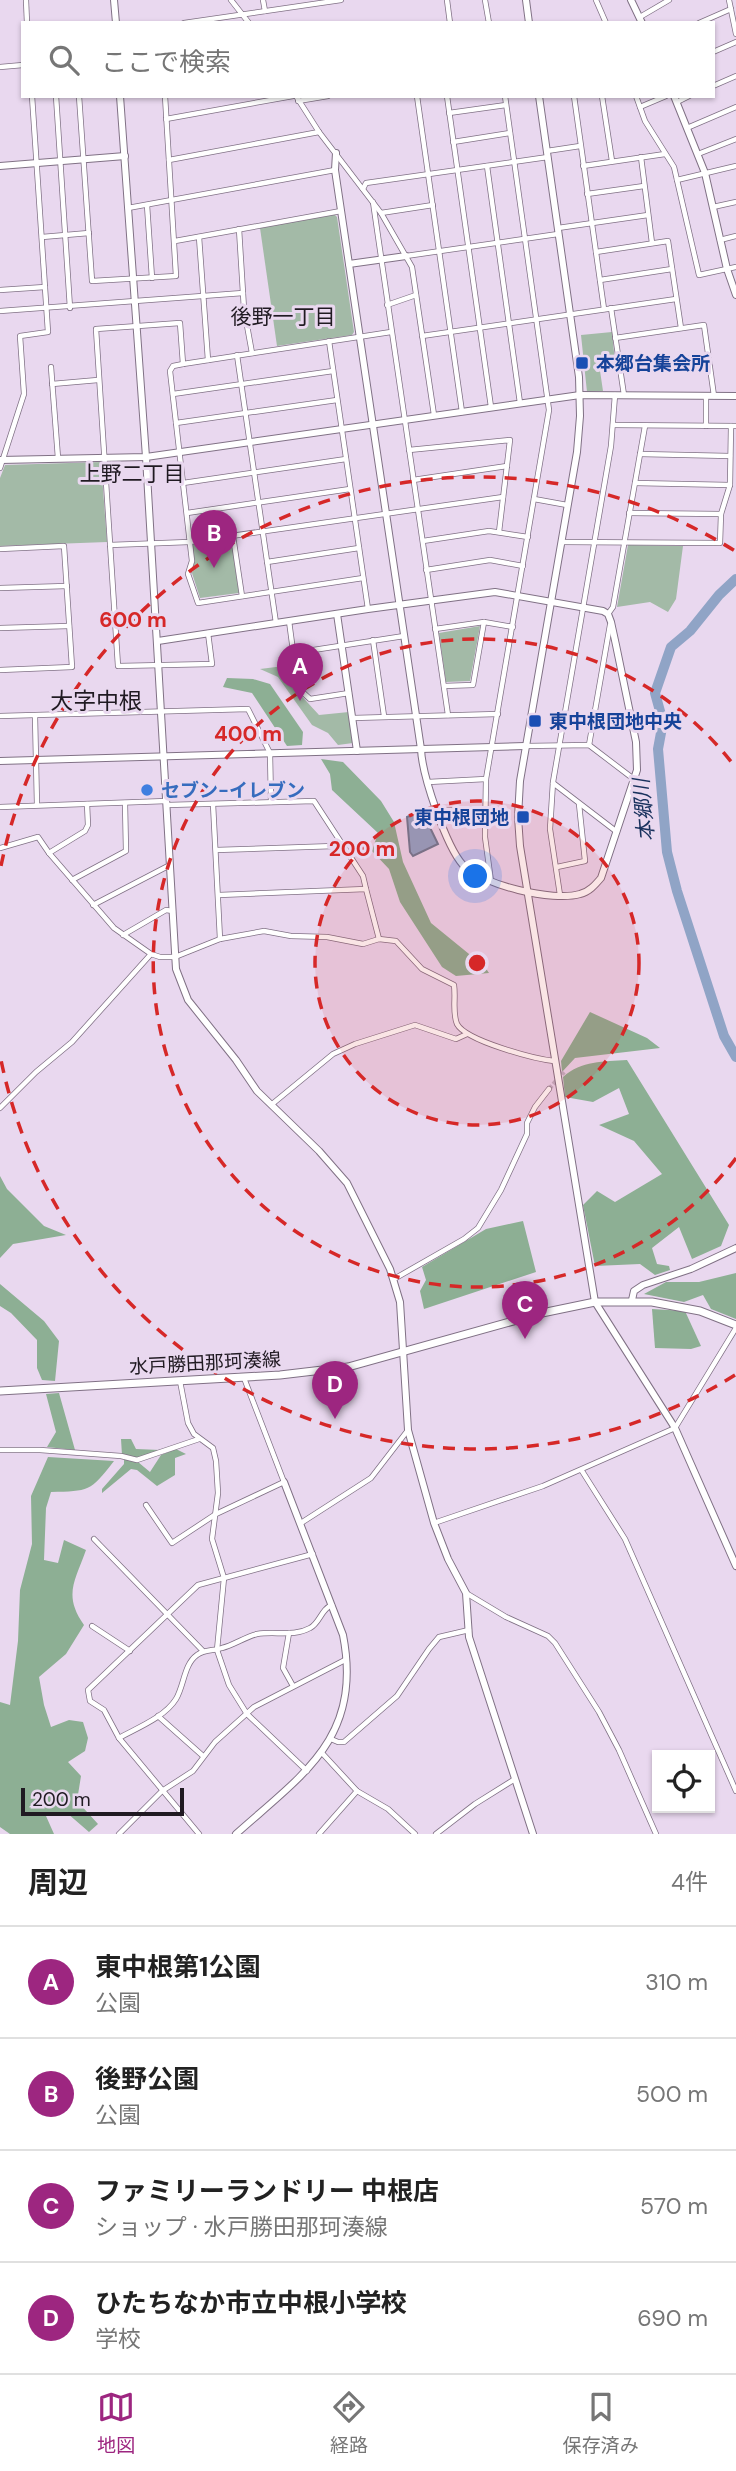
<!DOCTYPE html>
<html lang="ja">
<meta charset="utf-8">
<style>
body{margin:0;font-family:"DM Sans","Noto Sans JP",sans-serif;background:#f6f6f6;color:#222}
.controls{position:absolute;right:21px;bottom:21px;display:grid;overflow:hidden;border-radius:0px;box-shadow:0 2px 5px #0004}
.controls button{width:63px;height:63px;display:grid;place-items:center;padding:0;border:0;border-bottom:2px solid #e0e0e0;background:#fff;color:#222;font:35px sans-serif}
.scale{position:absolute;left:21px;bottom:18px;width:163px;box-sizing:border-box;padding-left:7px;border:4px solid #201a22;border-top:0;font-size:19px;line-height:24px;white-space:nowrap;color:#201a22;-webkit-text-stroke:5px #e9d8ef;paint-order:stroke}
.you{position:absolute;left:476px;top:877px;width:24px;height:24px;margin:-18px;border:5px solid #fff;border-radius:50%;background:#1a73e8;box-shadow:0 0 0 10px #1a73e833}
.badge{display:grid;place-items:center;width:46px;height:46px;border-radius:50%;background:#9d2680;color:#fff;font-size:23px;font-weight:700}
.pin{position:absolute;translate:-50% -58px;filter:drop-shadow(0 2px 4px #0008)}
.pin::after{content:'';position:absolute;top:37px;width:24px;height:21px;background:inherit;clip-path:polygon(0 0,100% 0,50% 100%)}
.list{margin:0;padding:0;list-style:none}
h2{display:flex;justify-content:space-between;align-items:center;height:91px;margin:0;padding:0 28px;font-size:30px}
h2 small{font-size:23px;font-weight:400;color:#767676}
.list li{display:grid;grid-template-columns:46px 1fr auto;gap:21px;align-items:center;box-sizing:border-box;height:112px;padding:0 28px;border-top:2px solid #e0e0e0}
.list b{display:block;font-size:26px;white-space:nowrap}
.list p{margin:0;font-size:23px;white-space:nowrap;color:#767676}
.list em{font-size:23px;font-style:normal;color:#767676}
.icon{flex:none;width:38px;height:38px;fill:none;stroke:currentColor;stroke-width:2;stroke-linecap:round;stroke-linejoin:round}
.map{position:relative;flex:none;width:736px;height:1834px;overflow:hidden}
.search{position:absolute;background:#fff;box-shadow:0 2px 5px #0004;left:21px;right:21px;top:21px;height:77px;display:flex;align-items:center;gap:18px;box-sizing:border-box;padding:0 24px;border-radius:0px;color:#767676;font-size:26px}
.sheet{height:539px;background:#fff}
nav{display:flex;justify-content:space-around;align-items:center;box-sizing:border-box;height:98px;border-top:2px solid #e0e0e0;background:#fff;font-size:19px;color:#767676}
nav a{display:grid;justify-items:center;gap:4px}
nav .on{color:#9d2680}
.map>svg:first-child{display:block}
</style>
<div class="map">
<svg width="736" height="1834" viewBox="0 0 736 1834">
<rect width="100%" height="100%" fill="#e9d8ef"/>
<!-- green -->
<g fill="#a3baa7">
<path d="M 334,214 L 337,217 L 354,332 L 352,335 L 277,346 L 260,228 Z"/>
<path d="M 612,332 L 615,362 L 599,364 L 603,391 L 587,392 L 581,335 Z"/>
<path d="M 101,462 L 107,542 L 0,546 L 0,478 L 5,465 Z"/>
<path d="M 231,538 L 239,593 L 200,598 L 192,573 L 194,562 L 192,544 Z"/>
<path d="M 628,545 L 683,546 L 676,599 L 668,612 L 650,602 L 617,607 Z"/>
<path d="M 480,626 L 470,681 L 446,682 L 439,633 Z"/>
<path d="M 292,665 L 296,690 L 319,715 L 349,712 L 353,743 L 338,745 L 328,733 L 312,725 L 278,677 L 260,669 Z"/>
</g>
<!-- forest -->
<g fill="#8daf94">
<path d="M 227,678 L 253,679 L 270,684 L 303,732 L 302,745 L 287,746 L 252,693 L 223,687 Z"/>
<path d="M 321,759 L 343,762 L 381,801 L 394,822 L 403,862 L 431,923 L 485,967 L 489,973 L 456,976 L 442,967 L 400,902 L 389,869 L 372,851 L 378,833 L 332,790 L 330,774 Z"/>
<path d="M 590,1012 L 647,1038 L 660,1048 L 575,1058 L 562,1072 L 561,1061 Z"/>
<path d="M 627,1060 L 729,1225 L 721,1246 L 692,1259 L 679,1227 L 652,1248 L 657,1264 L 669,1266 L 670,1270 L 655,1275 L 640,1264 L 595,1266 L 583,1205 L 597,1191 L 615,1202 L 662,1174 L 634,1141 L 599,1125 L 629,1114 L 619,1088 L 593,1102 L 565,1097 L 563,1077 C 582,1060 603,1062 627,1060 Z"/>
<path d="M 0,1176 L 7,1189 L 44,1226 L 66,1235 L 13,1244 L 0,1258 Z"/>
<path d="M 523,1221 L 536,1272 L 424,1309 L 420,1291 L 426,1280 L 422,1267 L 486,1229 Z"/>
<path d="M 736,1273 L 736,1319 L 711,1309 L 703,1295 L 684,1302 L 644,1294 L 666,1282 L 699,1282 Z"/>
<path d="M 0,1284 L 44,1321 L 59,1341 L 55,1381 L 42,1380 L 37,1368 L 37,1340 L 11,1313 L 0,1306 Z"/>
<path d="M 652,1309 L 685,1311 L 701,1346 L 691,1349 L 655,1348 Z"/>
<path d="M 59,1393 L 75,1450 L 47,1447 L 56,1432 L 46,1394 Z"/>
<path d="M 121,1439 L 131,1439 L 136,1449 L 160,1450 L 139,1459 L 122,1455 Z"/>
<path d="M 176,1449 L 186,1454 L 175,1458 L 175,1475 L 157,1486 L 137,1470 L 131,1469 L 102,1493 L 102,1489 L 124,1464 L 124,1459 L 138,1462 L 150,1472 L 161,1455 Z"/>
<path d="M 48,1457 L 114,1461 C 90,1492 89,1491 51,1492 L 46,1508 L 44,1560 L 58,1563 L 64,1540 L 86,1550 C 75,1581 63,1595 84,1625 L 66,1654 L 39,1677 L 44,1705 L 51,1727 L 69,1720 L 83,1722 L 88,1738 L 85,1751 L 68,1762 L 81,1776 L 77,1801 L 98,1824 L 89,1832 L 67,1813 L 46,1816 L 54,1834 L 10,1834 L 0,1827 L 0,1702 L 10,1705 L 18,1641 L 20,1590 L 32,1544 L 31,1496 Z"/>
</g>
<!-- water -->
<path fill="#90a4c6" stroke="#6e7b95" stroke-width="2" d="M 422,811 L 438,844 L 413,856 L 410,852 L 407,817 Z"/>
<g fill="none" stroke-linecap="round" stroke-linejoin="round">
<!-- river -->
<path stroke="#90a4c6" stroke-width="10" d="M 736,579 L 719,595 L 690,631 L 671,647 L 655,693 L 663,722 L 658,749 L 667,852 L 677,891 L 724,1036 L 736,1057"/>
<!-- street-tunnel -->
<path stroke="#c1b2c6" stroke-width="4.5" stroke-dasharray="4.5 2" stroke-linecap="butt" d="M 549,1089 L 564,1072"/>
<defs>
<g id="street">
<path d="M 26,0 L 27,23"/>
<path d="M 231,0 L 249,23"/>
<path d="M 263,0 L 265,11"/>
<path d="M 447,0 L 450,23"/>
<path d="M 485,0 L 489,23"/>
<path d="M 596,0 L 606,23"/>
<path d="M 729,0 L 736,34"/>
<path d="M 640,17 L 669,0"/>
<path d="M 184,23 L 341,0"/>
<path d="M 699,23 L 731,9"/>
<path d="M 713,52 L 736,42"/>
<path d="M 0,67 L 23,65"/>
<path d="M 713,86 L 736,76"/>
<path d="M 56,96 L 70,308"/>
<path d="M 79,96 L 92,281 L 176,276 L 165,96"/>
<path d="M 296,96 L 319,132 L 381,213 L 412,267 L 434,415"/>
<path d="M 417,96 L 462,412"/>
<path d="M 447,96 L 491,407"/>
<path d="M 574,96 L 604,309"/>
<path d="M 602,96 L 612,161"/>
<path d="M 636,96 L 645,121 L 674,167 L 699,275 L 736,267"/>
<path d="M 298,101 L 328,96"/>
<path d="M 677,102 L 689,96"/>
<path d="M 640,107 L 666,96"/>
<path d="M 449,113 L 506,105"/>
<path d="M 166,119 L 293,96"/>
<path d="M 687,128 L 736,107"/>
<path d="M 453,142 L 510,133"/>
<path d="M 547,151 L 580,146"/>
<path d="M 698,154 L 736,139"/>
<path d="M 641,157 L 652,243"/>
<path d="M 169,160 L 319,132"/>
<path d="M 487,166 L 520,403"/>
<path d="M 583,166 L 665,154"/>
<path d="M 677,180 L 736,166"/>
<path d="M 363,189 L 366,183 L 548,157"/>
<path d="M 587,194 L 644,186"/>
<path d="M 373,202 L 448,715"/>
<path d="M 147,205 L 152,278"/>
<path d="M 713,207 L 736,202"/>
<path d="M 128,208 L 335,170"/>
<path d="M 381,213 L 433,205"/>
<path d="M 558,228 L 648,215"/>
<path d="M 239,229 L 244,309 L 252,353"/>
<path d="M 42,237 L 89,233"/>
<path d="M 199,237 L 208,360"/>
<path d="M 720,240 L 736,236"/>
<path d="M 175,241 L 341,211"/>
<path d="M 596,252 L 668,241 L 681,328"/>
<path d="M 406,256 L 558,234"/>
<path d="M 600,280 L 672,269"/>
<path d="M 0,290 L 45,287"/>
<path d="M 387,305 L 416,295"/>
<path d="M 611,308 L 624,395"/>
<path d="M 0,311 L 243,293"/>
<path d="M 422,336 L 676,299"/>
<path d="M 615,338 L 704,325 L 714,396"/>
<path d="M 329,341 L 368,609"/>
<path d="M 237,355 L 276,623"/>
<path d="M 183,364 L 180,323 L 96,329 L 118,666 L 212,664 L 208,633"/>
<path d="M 51,367 L 58,458"/>
<path d="M 620,368 L 709,356"/>
<path d="M 52,384 L 98,380"/>
<path d="M 173,394 L 333,371"/>
<path d="M 706,396 L 706,426"/>
<path d="M 176,423 L 337,400"/>
<path d="M 613,425 L 736,426"/>
<path d="M 409,450 L 510,440 L 499,532"/>
<path d="M 640,454 L 730,456"/>
<path d="M 0,468 L 24,394 L 20,336 L 48,332 L 32,96"/>
<path d="M 413,480 L 507,466"/>
<path d="M 183,483 L 346,459"/>
<path d="M 635,483 L 730,485"/>
<path d="M 534,499 L 567,505"/>
<path d="M 187,513 L 350,489"/>
<path d="M 629,513 L 721,514"/>
<path d="M 233,536 L 242,596"/>
<path d="M 423,541 L 489,531 L 528,537"/>
<path d="M 562,542 L 720,543 L 721,514 L 730,485 L 731,426"/>
<path d="M 110,545 L 189,542 L 503,497"/>
<path d="M 0,549 L 64,546 L 72,667 L 0,670"/>
<path d="M 267,562 L 359,548"/>
<path d="M 426,570 L 490,560 L 523,566"/>
<path d="M 363,578 L 198,603 L 188,574 L 192,561 L 170,371 L 173,366 L 183,364 L 391,332"/>
<path d="M 0,588 L 67,586"/>
<path d="M 608,614 L 613,607 L 645,426"/>
<path d="M 289,621 L 298,688 L 310,699 L 349,693"/>
<path d="M 0,628 L 69,626"/>
<path d="M 435,629 L 484,622 L 513,627"/>
<path d="M 373,640 L 384,716"/>
<path d="M 294,653 L 404,636"/>
<path d="M 444,686 L 473,685 L 484,622"/>
<path d="M 0,716 L 248,709 L 270,753 L 271,802"/>
<path d="M 35,716 L 37,805"/>
<path d="M 353,718 L 498,714"/>
<path d="M 589,745 L 610,625"/>
<path d="M 526,746 L 589,745 L 635,780"/>
<path d="M 428,782 L 486,779"/>
<path d="M 553,783 L 617,832"/>
<path d="M 213,804 L 220,939"/>
<path d="M 168,805 L 314,801 L 363,876 L 366,889"/>
<path d="M 0,807 L 167,801"/>
<path d="M 438,811 L 485,809"/>
<path d="M 0,848 L 38,837 L 49,853 L 114,928 L 151,954 L 160,957 L 175,957 L 220,939 L 264,931 L 291,936 L 327,937 L 363,944 L 379,939 L 396,941 L 422,969 L 454,985 C 456,998 452,1012 457,1024 C 466,1041 535,1059 554,1061"/>
<path d="M 216,850 L 335,846 L 341,843"/>
<path d="M 49,853 L 85,831 L 88,825 L 87,804"/>
<path d="M 557,867 L 585,861 L 579,804"/>
<path d="M 72,880 L 126,851 L 125,803"/>
<path d="M 491,881 L 485,837 L 486,779 L 549,410 L 505,96"/>
<path d="M 219,895 L 366,889 L 379,939"/>
<path d="M 560,895 L 550,829 L 553,782 L 611,446 L 615,395"/>
<path d="M 93,905 L 170,865"/>
<path d="M 123,935 L 166,910 L 173,911"/>
<path d="M 271,1105 L 333,1054 L 355,1044 L 415,1025 L 456,1039 L 467,1034"/>
<path d="M 0,1108 L 36,1072 L 72,1042 L 151,954"/>
<path d="M 394,1279 L 464,1239 L 478,1228 L 501,1190 L 527,1134 L 527,1123 L 535,1107 L 549,1089"/>
<path d="M 180,1381 L 188,1423 L 194,1434 L 213,1448 L 216,1461 L 218,1493 L 212,1539 L 224,1578 L 217,1650 L 229,1685 L 247,1714 L 307,1771"/>
<path d="M 0,1450 L 40,1450 L 121,1456 L 137,1460 L 199,1439"/>
<path d="M 582,1471 L 625,1539 L 736,1791"/>
<path d="M 146,1505 L 172,1543 L 216,1514 L 284,1482 L 244,1378"/>
<path d="M 301,1523 L 371,1478 L 408,1430"/>
<path d="M 434,1523 L 543,1486 L 675,1428 L 736,1328"/>
<path d="M 94,1539 L 203,1651"/>
<path d="M 466,1593 L 506,1617 L 548,1636 L 555,1643 L 599,1712 L 619,1750 L 656,1834"/>
<path d="M 92,1626 L 130,1651"/>
<path d="M 289,1633 L 283,1668 L 293,1686"/>
<path d="M 158,1716 L 203,1756"/>
<path d="M 119,1738 L 104,1710 L 90,1701 L 88,1690 L 198,1585 L 313,1554"/>
<path d="M 331,1739 L 338,1742 L 344,1742 L 397,1696 L 429,1649 L 439,1637 L 469,1630"/>
<path d="M 322,1753 L 357,1791 L 388,1809 L 415,1834"/>
<path d="M 119,1834 L 162,1791 L 193,1771 L 215,1742 L 254,1707 L 345,1660"/>
<path d="M 199,1834 L 119,1738 C 137,1728 165,1717 176,1699 C 184,1686 184,1664 197,1655 C 204,1649 214,1651 222,1648 C 234,1645 245,1637 257,1634 C 275,1631 294,1637 310,1628 C 320,1623 321,1609 332,1605"/>
<path d="M 319,1834 L 357,1791"/>
<path d="M 436,1834 L 475,1804 L 515,1779"/>
</g>
<g id="secondary">
<path d="M 114,0 L 116,23"/>
<path d="M 526,0 L 529,23"/>
<path d="M 631,0 L 642,23"/>
<path d="M 120,96 L 146,457 L 176,969 L 188,1000 L 236,1060 L 257,1091 L 319,1151 L 347,1183 L 390,1269 L 400,1302 L 408,1430 L 434,1523 L 448,1559 L 466,1593 L 469,1637 L 533,1834"/>
<path d="M 539,96 L 579,377 L 580,416 L 577,452 L 520,781 L 518,817 L 520,846 L 595,1302 L 675,1428 L 736,1566"/>
<path d="M 674,96 L 705,173 L 727,269 L 736,295"/>
<path d="M 0,166 L 125,156"/>
<path d="M 349,264 L 406,256"/>
<path d="M 0,460 L 146,457 L 580,395 L 736,396"/>
<path d="M 337,614 L 357,751"/>
<path d="M 158,641 L 368,609 L 495,592 L 603,611 L 608,614 L 611,622 L 616,645 L 636,742 L 637,770 L 601,878 C 595,885 589,892 580,894 C 553,902 482,885 463,865 C 446,846 422,775 421,749 C 392,556 363,363 335,170 L 336,153"/>
<path d="M 0,761 L 525,746"/>
<path d="M 632,1300 L 634,1291 L 643,1285 L 691,1269 L 736,1248"/>
<path d="M 236,1834 C 303,1774 363,1738 343,1635 L 284,1482"/>
</g>
<path id="primary" d="M 0,1391 L 280,1375 L 348,1367 L 542,1313 L 595,1302 L 652,1302 L 700,1311 L 736,1325"/>
</defs>
<!-- street casing -->
<use href="#street" stroke="#807185" stroke-width="6"/>
<!-- secondary casing -->
<use href="#secondary" stroke="#807185" stroke-width="8"/>
<!-- primary casing -->
<use href="#primary" stroke="#807185" stroke-width="9"/>
<!-- street -->
<use href="#street" stroke="#fff" stroke-width="4.5"/>
<!-- secondary -->
<use href="#secondary" stroke="#fff" stroke-width="6"/>
<!-- primary -->
<use href="#primary" stroke="#fff" stroke-width="7"/>
</g>
<!-- distance rings -->
<circle cx="477" cy="963" r="162" fill="#d62828" fill-opacity=".12"/>
<g fill="none" stroke="#d62828" stroke-width="3.5" stroke-dasharray="12 9">
<circle cx="477" cy="963" r="162"/>
<path d="M736 1158A324 324 0 1 1 736 768"/>
<path d="M735 1375A486 486 0 0 1 1 1060M1 866A486 486 0 0 1 735 551"/>
</g>
<!-- markers -->
<g fill="#1a4fb4" stroke="#e9d8ef" stroke-width="2.5">
<rect x="575" y="356" width="14" height="14" rx="3.5"/>
<rect x="528" y="714" width="14" height="14" rx="3.5"/>
<rect x="516" y="810" width="14" height="14" rx="3.5"/>
</g>
<circle fill="#3f7fe0" stroke="#e9d8ef" stroke-width="2.5" cx="147" cy="790" r="7"/>
<g text-anchor="middle" dominant-baseline="central" stroke-width="6" stroke-linejoin="round" paint-order="stroke">
<!-- transit labels -->
<g font-size="19" font-weight="bold" fill="#164399" stroke="#e9d8ef" text-anchor="start">
<text x="596" y="363">本郷台集会所</text>
<text x="549" y="721">東中根団地中央</text>
<text x="509" y="817" text-anchor="end">東中根団地</text>
</g>
<!-- shop labels -->
<g font-size="19" font-weight="bold" fill="#366cbe" stroke="#e9d8ef" text-anchor="start">
<text x="161" y="790">セブン-イレブン</text>
</g>
<!-- street labels -->
<g font-size="19" fill="#201a22" stroke="#e9d8ef">
<text transform="translate(205 1363) rotate(-3)">水戸勝田那珂湊線</text>
</g>
<!-- neighbourhood labels -->
<g font-size="21" fill="#201a22" stroke="#e9d8ef">
<text x="283" y="317">後野一丁目</text>
<text x="132" y="474">上野二丁目</text>
</g>
<!-- water labels -->
<g font-size="21" font-style="italic" fill="#18315d" stroke="#e9d8ef">
<text transform="translate(644 810) rotate(-95)">本郷川</text>
</g>
<!-- quarter labels -->
<g font-size="23" fill="#201a22" stroke="#e9d8ef">
<text x="96" y="701">大字中根</text>
</g>
</g>
<circle cx="477" cy="963" r="10" fill="#d62828" stroke="#e9d8ef" stroke-width="3.5"/>
<g font-size="21" text-anchor="middle" font-weight="bold" fill="#d62828" stroke="#e9d8ef" stroke-width="6" stroke-linejoin="round" paint-order="stroke">
<text x="133" y="627">600 m</text>
<text x="248" y="741">400 m</text>
<text x="362" y="856">200 m</text>
</g>
</svg>
<div class="controls">
<button><svg class="icon" aria-label="locate" viewBox="0 0 24 24"><circle cx="12" cy="12" r="6"/><path d="M12 2v4M12 18v4M2 12h4M18 12h4"/></svg></button>
</div>
<div class="scale">200 m</div>
<div class="you"></div>
<div class="pin badge" style="left:300px;top:701px">A</div>
<div class="pin badge" style="left:214px;top:568px">B</div>
<div class="pin badge" style="left:525px;top:1339px">C</div>
<div class="pin badge" style="left:335px;top:1419px">D</div>
<div class="search"><svg class="icon" aria-label="search" viewBox="0 0 24 24"><circle cx="10" cy="10" r="6"/><path d="M15 15l6 6"/></svg>ここで検索</div>
</div>
<section class="sheet">
<h2>周辺<small>4件</small></h2>
<ul class="list">
<li><span class="badge">A</span><div><b>東中根第1公園</b><p>公園</p></div><em>310 m</em></li>
<li><span class="badge">B</span><div><b>後野公園</b><p>公園</p></div><em>500 m</em></li>
<li><span class="badge">C</span><div><b>ファミリーランドリー 中根店</b><p>ショップ · 水戸勝田那珂湊線</p></div><em>570 m</em></li>
<li><span class="badge">D</span><div><b>ひたちなか市立中根小学校</b><p>学校</p></div><em>690 m</em></li>
</ul>
</section>
<nav>
<a class="on"><svg class="icon" aria-label="map" viewBox="0 0 24 24"><path d="M3 6l6-2 6 2 6-2v14l-6 2-6-2-6 2zM9 4v14M15 6v14"/></svg>地図</a>
<a><svg class="icon" aria-label="directions" viewBox="0 0 24 24"><path d="M12 3l9 9-9 9-9-9zM9 14v-3h6M13 9l2 2-2 2"/></svg>経路</a>
<a><svg class="icon" aria-label="saved" viewBox="0 0 24 24"><path d="M7 4h10v16l-5-4-5 4z"/></svg>保存済み</a>
</nav>
